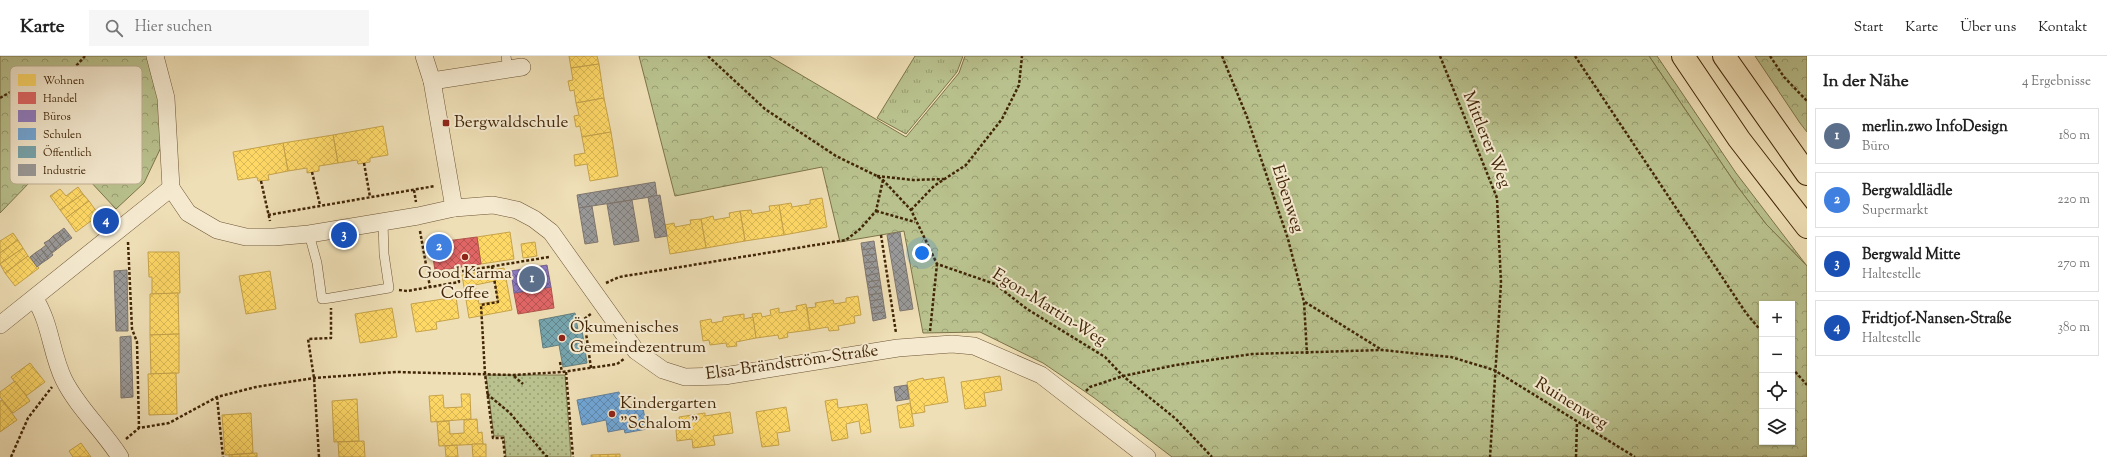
<!DOCTYPE html>
<html lang="de">
<meta charset="utf-8">
<style>
body{margin:0;font-family:"Sorts Mill Goudy",serif;background:#f6f6f6;color:#222}
.controls{position:absolute;right:12px;bottom:12px;display:grid;overflow:hidden;border-radius:0px;box-shadow:0 1px 3px #0004}
.controls button{width:36px;height:36px;display:grid;place-items:center;padding:0;border:0;border-bottom:1px solid #e0e0e0;background:#fff;color:#222;font:20px sans-serif}
.you{position:absolute;left:922px;top:197px;width:14px;height:14px;margin:-10px;border:3px solid #fff;border-radius:50%;background:#1a73e8;box-shadow:0 0 0 6px #1a73e833}
.badge{display:grid;place-items:center;width:26px;height:26px;border-radius:50%;background:#8f2418;color:#fff;font-size:13px;font-weight:700}
.pin{position:absolute;translate:-50% -50%;border:2px solid #fff;box-shadow:0 1px 4px #0006}
.list{margin:0;padding:0;list-style:none}
h2{display:flex;justify-content:space-between;align-items:center;height:52px;margin:0;padding:0 16px;font-size:17px}
h2 small{font-size:13px;font-weight:400;color:#767676}
.list li{display:grid;grid-template-columns:26px 1fr auto;gap:12px;align-items:center;box-sizing:border-box;height:56px;margin:0 8px 8px;padding:0 8px;border:1px solid #e0e0e0;border-radius:0px}
.list b{display:block;font-size:15px;white-space:nowrap}
.list p{margin:0;font-size:13px;white-space:nowrap;color:#767676}
.list em{font-size:13px;font-style:normal;color:#767676}
.icon{flex:none;width:22px;height:22px;fill:none;stroke:currentColor;stroke-width:2;stroke-linecap:round;stroke-linejoin:round}
.map{position:relative;flex:none;width:1807px;height:401px;overflow:hidden}
header{display:flex;align-items:center;gap:24px;box-sizing:border-box;height:56px;padding:0 20px;background:#fff;border-bottom:1px solid #e0e0e0}
header strong{font-size:19px}
nav{display:flex;gap:22px;margin-inline-start:auto;font-size:14px}
.search{width:280px;height:36px;background:#f6f6f6;display:flex;align-items:center;gap:10px;box-sizing:border-box;padding:0 14px;border-radius:0px;color:#767676;font-size:15px}
main{display:flex}
aside{flex:1;background:#fff}
.map>svg:first-child{display:block}
</style>
<header>
<strong>Karte</strong>
<div class="search"><svg class="icon" aria-label="search" viewBox="0 0 24 24"><circle cx="10" cy="10" r="6"/><path d="M15 15l6 6"/></svg>Hier suchen</div>
<nav><a>Start</a><a>Karte</a><a>Über uns</a><a>Kontakt</a></nav>
</header>
<main>
<div class="map">
<svg width="1807" height="401" viewBox="0 0 1807 401">
<defs>
<pattern id="grass-tufts" width="24" height="20" patternUnits="userSpaceOnUse"><rect width="24" height="20" fill="#b9c28e"/><path d="M3 7l-1-3M5 7V3M7 7l1-3M15 17l-1-3M17 17v-4M19 17l1-3" fill="none" stroke="#989d72"/></pattern>
<pattern id="forest-crowns" width="20" height="18" patternUnits="userSpaceOnUse"><rect width="20" height="18" fill="#b9c28e"/><path d="M2 6a3 3 0 1 1 6 0M12 15a3 3 0 1 1 6 0" fill="none" stroke="#989d72"/></pattern>
<pattern id="park-dots" width="8" height="8" patternUnits="userSpaceOnUse"><rect width="8" height="8" fill="#b9c28e"/><path d="M2 2h.1M6 6h.1" fill="none" stroke="#989d72" stroke-width="1.8" stroke-linecap="round"/></pattern>
<pattern id="homes-cross-hatch" width="8" height="8" patternUnits="userSpaceOnUse"><rect width="8" height="8" fill="#ffd966"/><path d="M0 0l8 8M0 8l8-8" fill="none" stroke="#dcba57"/></pattern>
<pattern id="shops-cross-hatch" width="8" height="8" patternUnits="userSpaceOnUse"><rect width="8" height="8" fill="#e06666"/><path d="M0 0l8 8M0 8l8-8" fill="none" stroke="#b75452"/></pattern>
<pattern id="offices-cross-hatch" width="8" height="8" patternUnits="userSpaceOnUse"><rect width="8" height="8" fill="#8e7cc3"/><path d="M0 0l8 8M0 8l8-8" fill="none" stroke="#76659c"/></pattern>
<pattern id="schools-cross-hatch" width="8" height="8" patternUnits="userSpaceOnUse"><rect width="8" height="8" fill="#6fa8dc"/><path d="M0 0l8 8M0 8l8-8" fill="none" stroke="#5d89b0"/></pattern>
<pattern id="public-cross-hatch" width="8" height="8" patternUnits="userSpaceOnUse"><rect width="8" height="8" fill="#76a5af"/><path d="M0 0l8 8M0 8l8-8" fill="none" stroke="#62868c"/></pattern>
<pattern id="industry-cross-hatch" width="8" height="8" patternUnits="userSpaceOnUse"><rect width="8" height="8" fill="#999"/><path d="M0 0l8 8M0 8l8-8" fill="none" stroke="#7e7d7b"/></pattern>
</defs>
<rect width="100%" height="100%" fill="#efdfb6"/>
<filter id="stains"><feTurbulence type="fractalNoise" baseFrequency=".005" numOctaves="4"/><feColorMatrix values="0 0 0 0 .2 0 0 0 0 .09 0 0 0 0 .02 0 0 0 .5 -.17"/></filter>
<radialGradient id="worn" r=".72"><stop offset=".6" stop-color="#630" stop-opacity="0"/><stop offset="1" stop-color="#630" stop-opacity=".3"/></radialGradient>
<!-- grass -->
<g fill="url(#grass-tufts)" stroke="#7e744b">
<path d="M 915,0 L 963,0 L 957,16 L 906,78 L 877,62 Z"/>
<path d="M 1649,0 L 1657,0 L 1736,117 L 1807,210 L 1766,168 L 1737,130 Z"/>
</g>
<!-- forest -->
<g fill="url(#forest-crowns)" stroke="#7e744b" fill-rule="evenodd">
<path d="M 0,0 L 162,0 L 164,85 L 144,127 L 116,153 L 61,94 L 0,157 Z"/>
<path d="M 639,0 L 769,0 L 906,81 L 959,17 L 965,0 L 1649,0 L 1737,130 L 1766,168 L 1807,210 L 1807,401 L 1172,401 L 1093,341 L 1043,307 L 980,276 L 923,277 L 904,175 L 840,186 L 822,111 L 675,140 ZM 1762,248 L 1792,248 L 1792,386 L 1762,386 Z"/>
<path d="M 1755,0 L 1807,0 L 1807,76 L 1800,67 Z"/>
</g>
<!-- park -->
<path fill="url(#park-dots)" stroke="#7e744b" d="M 486,319 L 565,319 L 571,401 L 506,401 L 504,380 L 494,380 Z"/>
<!-- homes -->
<g fill="url(#homes-cross-hatch)" stroke="#c6a34a" fill-rule="evenodd">
<path d="M 569,0 L 597,0 L 599,8 L 571,12 Z"/>
<path d="M 599,8 L 604,42 L 576,47 L 574,34 L 570,35 L 568,25 L 573,24 L 571,12 Z"/>
<path d="M 604,42 L 611,76 L 582,81 L 580,70 L 576,71 L 574,60 L 579,59 L 576,47 Z"/>
<path d="M 383,70 L 388,99 L 370,102 L 370,106 L 358,108 L 357,104 L 338,107 L 333,79 Z"/>
<path d="M 611,76 L 618,120 L 590,125 L 587,108 L 575,110 L 574,99 L 585,97 L 582,81 Z"/>
<path d="M 333,79 L 338,107 L 319,110 L 319,115 L 307,117 L 307,112 L 288,115 L 283,87 Z"/>
<path d="M 283,87 L 288,115 L 268,119 L 269,124 L 258,125 L 257,121 L 238,124 L 233,96 Z"/>
<path d="M 78,131 L 83,138 L 60,154 L 50,140 L 60,133 L 66,140 Z"/>
<path d="M 83,138 L 89,145 L 66,162 L 60,154 Z"/>
<path d="M 822,142 L 827,171 L 784,179 L 779,149 L 791,147 L 792,151 L 810,148 L 810,144 Z"/>
<path d="M 89,145 L 99,159 L 76,176 L 66,162 Z"/>
<path d="M 779,149 L 784,179 L 745,185 L 740,155 L 751,154 L 752,158 L 770,155 L 769,150 Z"/>
<path d="M 740,155 L 745,185 L 706,192 L 701,163 L 713,160 L 714,164 L 730,161 L 729,157 Z"/>
<path d="M 701,163 L 706,192 L 670,198 L 665,169 L 674,167 L 675,171 L 691,168 L 690,164 Z"/>
<path d="M 510,176 L 514,203 L 481,208 L 477,181 Z"/>
<path d="M 13,177 L 18,184 L 0,197 L 0,185 Z"/>
<path d="M 18,184 L 23,192 L 0,208 L 0,197 Z"/>
<path d="M 535,186 L 537,200 L 523,202 L 521,188 Z"/>
<path d="M 23,192 L 28,200 L 5,217 L 0,208 Z"/>
<path d="M 148,196 L 179,196 L 180,237 L 152,238 L 152,221 L 149,221 Z"/>
<path d="M 28,200 L 39,212 L 15,230 L 5,217 Z"/>
<path d="M 504,212 L 512,254 L 469,262 L 462,219 ZM 495,225 L 498,245 L 479,248 L 475,229 Z"/>
<path d="M 270,215 L 276,253 L 246,258 L 239,220 Z"/>
<path d="M 178,237 L 179,278 L 150,279 L 150,238 Z"/>
<path d="M 858,240 L 861,259 L 854,260 L 855,267 L 838,270 L 839,274 L 829,275 L 828,271 L 810,274 L 807,252 L 816,251 L 815,247 L 833,244 L 834,248 L 846,246 L 846,242 Z"/>
<path d="M 456,241 L 459,262 L 436,266 L 437,273 L 416,276 L 411,248 Z"/>
<path d="M 806,248 L 810,274 L 787,277 L 788,281 L 779,283 L 778,279 L 756,282 L 752,258 L 761,257 L 762,261 L 771,259 L 770,254 L 779,252 L 779,257 L 797,254 L 796,250 Z"/>
<path d="M 392,252 L 397,281 L 360,287 L 355,258 Z"/>
<path d="M 744,258 L 744,263 L 753,261 L 756,282 L 736,286 L 737,290 L 727,291 L 726,287 L 710,289 L 709,284 L 703,285 L 700,265 L 711,263 L 712,267 L 723,265 L 723,261 Z"/>
<path d="M 179,278 L 179,317 L 151,318 L 150,279 Z"/>
<path d="M 30,307 L 45,326 L 26,340 L 11,321 Z"/>
<path d="M 176,317 L 177,358 L 149,359 L 148,318 Z"/>
<path d="M 1000,320 L 1002,334 L 984,337 L 986,350 L 965,353 L 961,326 Z"/>
<path d="M 944,321 L 948,346 L 924,350 L 925,356 L 912,358 L 907,326 L 923,322 L 924,324 Z"/>
<path d="M 15,325 L 30,345 L 13,357 L 0,341 L 0,336 Z"/>
<path d="M 461,338 L 470,338 L 471,363 L 431,366 L 429,340 L 443,339 L 444,352 L 462,351 Z"/>
<path d="M 357,343 L 359,385 L 334,386 L 332,345 Z"/>
<path d="M 837,343 L 838,352 L 867,348 L 871,376 L 861,378 L 859,365 L 846,368 L 848,382 L 832,385 L 825,345 Z"/>
<path d="M 2,344 L 17,364 L 0,376 L 0,345 Z"/>
<path d="M 910,347 L 914,370 L 900,372 L 897,350 Z"/>
<path d="M 786,351 L 790,375 L 777,377 L 779,389 L 762,391 L 756,356 Z"/>
<path d="M 730,356 L 733,377 L 713,380 L 715,389 L 693,392 L 692,383 L 677,385 L 676,374 L 681,373 L 679,361 L 705,357 L 705,360 Z"/>
<path d="M 251,357 L 253,397 L 225,399 L 222,359 Z"/>
<path d="M 477,363 L 478,377 L 482,376 L 483,388 L 439,390 L 437,366 L 449,365 L 450,378 L 464,377 L 464,364 Z"/>
<path d="M 364,385 L 365,401 L 339,401 L 338,386 Z"/>
<path d="M 81,387 L 91,401 L 73,401 L 69,395 Z"/>
<path d="M 472,388 L 486,388 L 486,401 L 473,401 Z"/>
<path d="M 457,389 L 458,401 L 446,401 L 445,390 Z"/>
<path d="M 257,397 L 257,401 L 229,401 L 229,399 Z"/>
<path d="M 620,398 L 620,401 L 591,401 L 591,399 Z"/>
</g>
<!-- shops -->
<g fill="url(#shops-cross-hatch)" stroke="#b1534a">
<path d="M 477,181 L 481,208 L 435,215 L 431,187 Z"/>
<path d="M 551,231 L 554,252 L 518,258 L 514,237 Z"/>
</g>
<!-- offices -->
<path fill="url(#offices-cross-hatch)" stroke="#77628b" d="M 547,209 L 551,231 L 514,237 L 511,215 Z"/>
<!-- schools -->
<path fill="url(#schools-cross-hatch)" stroke="#62819c" d="M 619,336 L 622,351 L 642,347 L 647,373 L 625,377 L 624,373 L 608,376 L 606,364 L 582,369 L 577,344 Z"/>
<!-- public -->
<path fill="url(#public-cross-hatch)" stroke="#667f7d" d="M 575,257 L 578,274 L 582,274 L 587,307 L 563,311 L 559,289 L 543,292 L 539,264 Z"/>
<!-- industry -->
<g fill="url(#industry-cross-hatch)" stroke="#7f766e">
<path d="M 655,126 L 657,140 L 579,152 L 577,139 Z"/>
<path d="M 660,139 L 667,180 L 655,182 L 648,141 Z"/>
<path d="M 632,144 L 639,185 L 614,189 L 607,148 Z"/>
<path d="M 592,150 L 598,186 L 585,188 L 579,152 Z"/>
<path d="M 64,172 L 72,182 L 66,186 L 59,176 Z"/>
<path d="M 59,176 L 66,186 L 61,190 L 53,180 Z"/>
<path d="M 900,176 L 913,253 L 900,255 L 887,179 Z"/>
<path d="M 53,180 L 61,190 L 56,194 L 49,184 Z"/>
<path d="M 49,184 L 56,194 L 52,197 L 44,187 Z"/>
<path d="M 874,185 L 875,192 L 862,194 L 861,187 Z"/>
<path d="M 46,189 L 53,199 L 48,203 L 41,193 Z"/>
<path d="M 875,192 L 876,198 L 863,200 L 862,194 Z"/>
<path d="M 41,193 L 48,203 L 42,207 L 35,197 Z"/>
<path d="M 35,197 L 42,207 L 37,211 L 30,201 Z"/>
<path d="M 876,198 L 877,205 L 864,207 L 863,200 Z"/>
<path d="M 877,205 L 878,211 L 865,213 L 864,207 Z"/>
<path d="M 878,211 L 879,217 L 866,220 L 865,213 Z"/>
<path d="M 127,214 L 128,275 L 116,275 L 114,215 Z"/>
<path d="M 879,217 L 880,224 L 867,226 L 866,220 Z"/>
<path d="M 880,224 L 881,230 L 868,232 L 867,226 Z"/>
<path d="M 881,230 L 882,237 L 869,239 L 868,232 Z"/>
<path d="M 882,237 L 883,243 L 870,245 L 869,239 Z"/>
<path d="M 883,243 L 884,250 L 871,252 L 870,245 Z"/>
<path d="M 884,250 L 885,256 L 872,258 L 871,252 Z"/>
<path d="M 885,256 L 886,262 L 873,265 L 872,258 Z"/>
<path d="M 131,280 L 133,341 L 121,342 L 120,281 Z"/>
<path d="M 907,329 L 909,343 L 896,345 L 894,331 Z"/>
</g>
<g fill="none" stroke-linecap="round" stroke-linejoin="round">
<defs>
<g id="service">
<path d="M 506,0 L 508,14"/>
<path d="M 309,178 L 317,207 L 322,243 L 330,242 L 389,232 L 384,198 L 383,166"/>
</g>
<g id="minor">
<path d="M 155,0 L 166,42 L 171,132"/>
<path d="M 424,0 L 432,25 L 454,152"/>
<path d="M 432,25 L 522,11"/>
<path d="M 171,132 L 188,157 L 217,174 L 246,181 L 274,181 L 309,178 L 418,160 L 454,152 L 493,149 L 517,154 L 534,163 L 551,176 L 636,295 L 663,314 L 685,321 L 724,320 L 898,292 L 952,288 L 974,290 L 1041,319 L 1147,401"/>
<path d="M 35,243 C 51,268 51,298 64,324 C 78,352 103,374 120,401"/>
<path d="M 0,269 L 171,132"/>
</g>
<g id="motorway">
<path d="M 1683,0 L 1739,83 L 1807,171"/>
<path d="M 1724,0 L 1807,118"/>
</g>
</defs>
<!-- service casing -->
<use href="#service" stroke="#6d5434" stroke-width="10"/>
<!-- minor casing -->
<use href="#minor" stroke="#6d5434" stroke-width="18"/>
<!-- motorway casing -->
<use href="#motorway" stroke="#422608" stroke-width="24"/>
<!-- path -->
<g stroke="#422608" stroke-width="2.5" stroke-dasharray="3 2" stroke-linecap="butt">
<path d="M 708,0 L 765,53 L 836,100 L 877,120 L 883,124 L 911,154 L 937,208 L 995,228 L 1027,253 L 1105,301 L 1123,320 L 1176,363 L 1212,401"/>
<path d="M 1222,0 L 1247,61 L 1288,183 L 1304,246 L 1307,298"/>
<path d="M 1440,0 L 1497,142 L 1501,227 L 1490,401"/>
<path d="M 1575,0 L 1746,257 L 1762,276"/>
<path d="M 1770,0 L 1784,21 L 1807,45"/>
<path d="M 0,42 L 19,31 L 68,19 L 85,0"/>
<path d="M 364,107 L 370,141"/>
<path d="M 312,116 L 320,149"/>
<path d="M 877,120 L 913,124 L 944,123"/>
<path d="M 261,125 L 270,165"/>
<path d="M 414,134 L 416,146"/>
<path d="M 911,154 L 934,130 L 966,109 L 1002,63 L 1019,29 L 1022,0"/>
<path d="M 876,155 L 915,166"/>
<path d="M 268,159 L 435,130"/>
<path d="M 420,175 L 430,231"/>
<path d="M 881,179 L 896,277"/>
<path d="M 128,186 L 132,273 L 137,286 L 139,372"/>
<path d="M 492,210 L 498,246 L 481,249 L 485,318 L 493,382 L 503,382 L 505,401"/>
<path d="M 606,227 L 619,221 L 846,184 L 860,173 L 876,155 L 883,124"/>
<path d="M 399,234 L 407,235 L 459,226 L 458,216 L 549,201"/>
<path d="M 1305,246 L 1382,294"/>
<path d="M 930,275 L 937,208"/>
<path d="M 560,306 L 562,316"/>
<path d="M 591,312 L 584,263 L 592,257"/>
<path d="M 1792,312 L 1807,329"/>
<path d="M 566,316 L 573,401"/>
<path d="M 514,320 L 523,328"/>
<path d="M 1086,335 L 1090,331 L 1123,320 L 1176,309 L 1252,298 L 1382,294 L 1451,301 L 1494,314 L 1635,401"/>
<path d="M 487,338 L 510,357 L 546,400 L 550,401"/>
<path d="M 217,341 L 223,401"/>
<path d="M 126,383 L 139,372 L 169,367 L 217,341 L 256,331 L 314,322 L 396,316 L 513,319 L 562,316 L 617,308 L 624,303"/>
<path d="M 11,401 L 28,362 L 52,331"/>
<path d="M 319,401 L 314,322 L 308,283 L 331,282 L 331,252"/>
<path d="M 1576,401 L 1577,366"/>
</g>
<!-- service -->
<use href="#service" stroke="#f5ead0" stroke-width="9"/>
<!-- minor -->
<use href="#minor" stroke="#f5ead0" stroke-width="17"/>
<!-- motorway -->
<use href="#motorway" stroke="#efdfb6" stroke-width="22"/>
</g>
<!-- markers -->
<g fill="#8f2418" stroke="#f5ead0" stroke-width="1.5">
<rect x="442" y="63" width="8" height="8" rx="2"/>
<circle cx="465" cy="201" r="4"/>
<circle cx="562" cy="282" r="4"/>
<circle cx="612" cy="358" r="4"/>
</g>
<g text-anchor="middle" dominant-baseline="central" stroke-width="4" stroke-linejoin="round" paint-order="stroke">
<!-- poi labels -->
<g font-size="17" fill="#422608" stroke="#f5ead0" text-anchor="start">
<text x="454" y="67">Bergwaldschule</text>
<text x="465" y="218" text-anchor="middle">Good Karma<tspan x="465" dy="20">Coffee</tspan></text>
<text x="570" y="272">Ökumenisches<tspan x="570" dy="20">Gemeindezentrum</tspan></text>
<text x="620" y="348">Kindergarten<tspan x="620" dy="20">"Schalom"</tspan></text>
</g>
<!-- street labels -->
<g font-size="17" fill="#422608" stroke="#f5ead0">
<text transform="translate(1486 84) rotate(68)">Mittlerer Weg</text>
<text transform="translate(1287 143) rotate(72)">Eibenweg</text>
<text transform="translate(1049 252) rotate(32)">Egon-Martin-Weg</text>
<text transform="translate(792 307) rotate(-8)">Elsa-Brändström-Straße</text>
<text transform="translate(1571 348) rotate(32)">Ruinenweg</text>
</g>
</g>
<!-- legend -->
<rect x="10" y="10" width="132" height="118" rx="6" fill="#f5ead0" stroke="#bfaf94" stroke-width="1"/>
<rect x="18" y="18" width="18" height="12" fill="#ffd966"/>
<rect x="18" y="36" width="18" height="12" fill="#e06666"/>
<rect x="18" y="54" width="18" height="12" fill="#8e7cc3"/>
<rect x="18" y="72" width="18" height="12" fill="#6fa8dc"/>
<rect x="18" y="90" width="18" height="12" fill="#76a5af"/>
<rect x="18" y="108" width="18" height="12" fill="#999"/>
<g font-size="11" fill="#422608">
<text x="43" y="28">Wohnen</text>
<text x="43" y="46">Handel</text>
<text x="43" y="64">Büros</text>
<text x="43" y="82">Schulen</text>
<text x="43" y="100">Öffentlich</text>
<text x="43" y="118">Industrie</text>
</g>
<rect width="100%" height="100%" filter="url(#stains)"/>
<rect width="100%" height="100%" fill="url(#worn)"/>
</svg>
<div class="controls">
<button>+</button>
<button>−</button>
<button><svg class="icon" aria-label="locate" viewBox="0 0 24 24"><circle cx="12" cy="12" r="6"/><path d="M12 2v4M12 18v4M2 12h4M18 12h4"/></svg></button>
<button><svg class="icon" aria-label="layers" viewBox="0 0 24 24"><path d="M12 4l9 5-9 5-9-5zM3 14l9 5 9-5"/></svg></button>
</div>
<div class="you"></div>
<div class="pin badge" style="left:532px;top:223px;background:#5c6f8a">1</div>
<div class="pin badge" style="left:439px;top:191px;background:#3f7fe0">2</div>
<div class="pin badge" style="left:344px;top:179px;background:#1a4fb4">3</div>
<div class="pin badge" style="left:106px;top:165px;background:#1a4fb4">4</div>
</div>
<aside>
<h2>In der Nähe<small>4 Ergebnisse</small></h2>
<ul class="list">
<li><span class="badge" style="background:#5c6f8a">1</span><div><b>merlin.zwo InfoDesign</b><p>Büro</p></div><em>180 m</em></li>
<li><span class="badge" style="background:#3f7fe0">2</span><div><b>Bergwaldlädle</b><p>Supermarkt</p></div><em>220 m</em></li>
<li><span class="badge" style="background:#1a4fb4">3</span><div><b>Bergwald Mitte</b><p>Haltestelle</p></div><em>270 m</em></li>
<li><span class="badge" style="background:#1a4fb4">4</span><div><b>Fridtjof-Nansen-Straße</b><p>Haltestelle</p></div><em>380 m</em></li>
</ul>
</aside>
</main>
